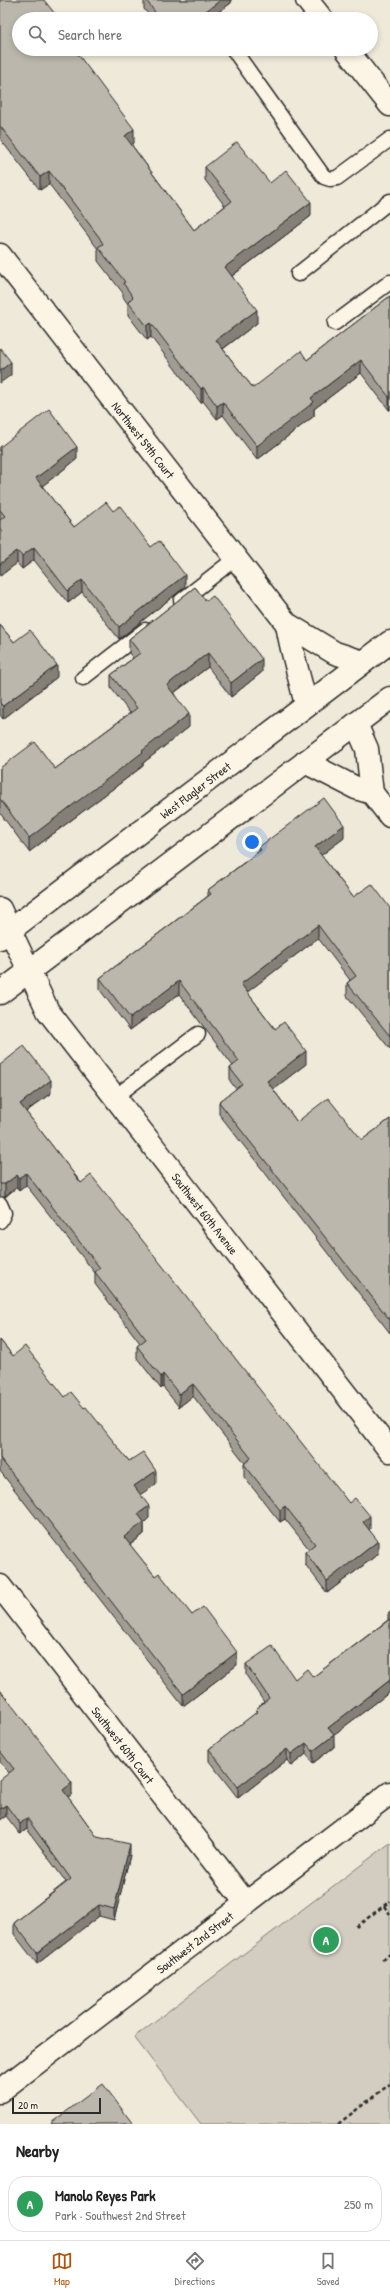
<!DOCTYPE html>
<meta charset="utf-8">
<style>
body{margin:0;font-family:"Patrick Hand",sans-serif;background:#f6f6f6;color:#222}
.scale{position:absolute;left:12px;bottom:10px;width:89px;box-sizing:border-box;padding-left:4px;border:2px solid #2b2b2b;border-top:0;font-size:11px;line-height:14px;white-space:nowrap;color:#2b2b2b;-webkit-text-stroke:3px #fcf5e5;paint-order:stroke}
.you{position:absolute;left:252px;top:842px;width:14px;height:14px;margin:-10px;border:3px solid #fff;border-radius:50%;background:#1a73e8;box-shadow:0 0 0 6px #1a73e833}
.badge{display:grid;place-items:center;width:26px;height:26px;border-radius:50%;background:#b45309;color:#fff;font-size:13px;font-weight:700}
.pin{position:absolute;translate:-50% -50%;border:2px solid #fff;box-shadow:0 1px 4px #0006}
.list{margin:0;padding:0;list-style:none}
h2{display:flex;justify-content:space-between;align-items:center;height:52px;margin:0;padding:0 16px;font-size:17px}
h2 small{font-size:13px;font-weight:400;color:#767676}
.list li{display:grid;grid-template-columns:26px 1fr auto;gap:12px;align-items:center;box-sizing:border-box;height:56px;margin:0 8px 8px;padding:0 8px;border:1px solid #e0e0e0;border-radius:16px}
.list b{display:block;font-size:15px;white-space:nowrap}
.list p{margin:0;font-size:13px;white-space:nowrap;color:#767676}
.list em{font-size:13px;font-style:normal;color:#767676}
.icon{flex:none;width:22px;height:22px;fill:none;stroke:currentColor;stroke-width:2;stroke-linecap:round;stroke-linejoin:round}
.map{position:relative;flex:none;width:390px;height:2124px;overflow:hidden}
.search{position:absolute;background:#fff;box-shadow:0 2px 6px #0003;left:12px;right:12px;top:12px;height:44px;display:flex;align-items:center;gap:10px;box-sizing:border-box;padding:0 14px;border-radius:22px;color:#767676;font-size:15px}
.sheet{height:116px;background:#fff}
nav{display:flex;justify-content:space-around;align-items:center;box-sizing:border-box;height:56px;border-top:1px solid #e0e0e0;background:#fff;font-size:11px;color:#767676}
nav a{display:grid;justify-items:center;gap:2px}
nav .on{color:#b45309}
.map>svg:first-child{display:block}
</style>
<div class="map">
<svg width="390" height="2124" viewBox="0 0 390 2124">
<rect width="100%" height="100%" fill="#efe9da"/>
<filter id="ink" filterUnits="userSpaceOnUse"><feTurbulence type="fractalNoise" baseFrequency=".025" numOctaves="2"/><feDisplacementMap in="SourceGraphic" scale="8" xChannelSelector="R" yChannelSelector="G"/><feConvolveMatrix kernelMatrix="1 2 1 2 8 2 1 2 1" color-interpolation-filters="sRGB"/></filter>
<g filter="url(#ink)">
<!-- green -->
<path fill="#d2cdc0" stroke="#7e7c76" d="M 390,1843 L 390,2124 L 201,2124 L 134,2037 Z"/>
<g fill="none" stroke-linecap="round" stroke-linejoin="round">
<defs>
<g id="lane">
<path d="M 233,49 L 324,177 L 330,179 L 337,178 L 390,139"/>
<path d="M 298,274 L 390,201"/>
<path d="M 335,323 L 390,282"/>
<path d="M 181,601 L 236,558"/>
<path d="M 83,678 L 145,630"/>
<path d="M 115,1097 L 198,1034"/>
<path d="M 0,1204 L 4,1213 L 0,1221"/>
</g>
<g id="street">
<path d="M 307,0 L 322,19"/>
<path d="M 346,49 L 390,105"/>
<path id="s1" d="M 0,255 L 287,624 L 335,653 L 363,662"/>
<path d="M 287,624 C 291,651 300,678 306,705"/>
<path d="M 356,724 L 367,749 L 372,793"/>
<path d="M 305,762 L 356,788 L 372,793 L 390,816"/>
<path id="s2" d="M 0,909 L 48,1011 L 390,1451"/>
<path id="s3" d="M 0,1586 L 246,1903"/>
<path id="s4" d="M 0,2091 L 390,1793"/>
</g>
<g id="secondary">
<path id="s5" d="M 0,938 L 390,642"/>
<path d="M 0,993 L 390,698"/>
</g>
</defs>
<!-- lane casing -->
<use href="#lane" stroke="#2b2b2b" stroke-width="17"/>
<!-- street casing -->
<use href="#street" stroke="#2b2b2b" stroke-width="25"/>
<!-- secondary casing -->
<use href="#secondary" stroke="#2b2b2b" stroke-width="25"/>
<!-- path -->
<g stroke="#2b2b2b" stroke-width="2.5" stroke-dasharray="4 3" stroke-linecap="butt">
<path d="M 384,1906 L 390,1914"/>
<path d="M 356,1927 L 390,1901"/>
<path d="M 382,1960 L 390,1954"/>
<path d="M 338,2124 L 390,2084"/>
</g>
<!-- lane -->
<use href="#lane" stroke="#fcf5e5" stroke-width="14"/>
<!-- street -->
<use href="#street" stroke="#fcf5e5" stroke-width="22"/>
<!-- secondary -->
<use href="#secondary" stroke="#fcf5e5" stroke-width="22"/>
</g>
<!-- wall -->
<g fill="#a29d94" stroke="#2b2b2b">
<path d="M 0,0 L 74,49 L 134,143 L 131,144 L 194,230 L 225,206 L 205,180 L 205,167 L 270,183 L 311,216 L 232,276 L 257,323 L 223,349 L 253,388 L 307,360 L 390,296 L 390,410 L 389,410 L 361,373 L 314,409 L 314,416 L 257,460 L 223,415 L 217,419 L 203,401 L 201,403 L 151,337 L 147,340 L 128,315 L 128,304 L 123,297 L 123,293 L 98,261 L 98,249 L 49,184 L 40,190 L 0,139 Z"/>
<path d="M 144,0 L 231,0 L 231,3 L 209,19 L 152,19 L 144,9 Z"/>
<path d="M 0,447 L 77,459 L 42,486 L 74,527 L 113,511 L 151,547 L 185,587 L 119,639 L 82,592 L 68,603 L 34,560 L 22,569 L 17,563 L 0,576 Z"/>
<path d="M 195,587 L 262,672 L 231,697 L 208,667 L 174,693 L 189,727 L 143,763 L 143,766 L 29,852 L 0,813 L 0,768 L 55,769 L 130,713 L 111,688 L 111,675 L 133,658 L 129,653 L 129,639 Z"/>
<path d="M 0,625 L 14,642 L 57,677 L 3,719 L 0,715 Z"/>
<path d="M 344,838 L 321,855 L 353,897 L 390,908 L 390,1049 L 347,996 L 347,983 L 350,980 L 318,938 L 247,992 L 275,1029 L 306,1064 L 273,1089 L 297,1122 L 362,1140 L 390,1119 L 390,1333 L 219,1114 L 219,1102 L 236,1089 L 230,1081 L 230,1068 L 233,1066 L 179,994 L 130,1030 L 100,990 L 100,978 L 208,896 L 208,890 L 259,851 L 259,847 Z"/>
<path d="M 0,1065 L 51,1093 L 26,1112 L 81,1183 L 370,1529 L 369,1530 L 378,1554 L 327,1593 L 305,1564 L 305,1552 L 309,1549 L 285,1519 L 280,1522 L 244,1477 L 244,1464 L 245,1463 L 193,1396 L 179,1407 L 163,1387 L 161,1389 L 137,1358 L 137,1346 L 140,1343 L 95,1284 L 95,1273 L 26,1185 L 19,1191 L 17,1187 L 5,1197 L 0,1197 Z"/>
<path d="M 0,1340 L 13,1356 L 65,1397 L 84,1408 L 129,1461 L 156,1484 L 140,1494 L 149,1518 L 144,1523 L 144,1534 L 130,1545 L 155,1576 L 192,1615 L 237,1665 L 183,1706 L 0,1471 Z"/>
<path d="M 390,1612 L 390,1692 L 333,1735 L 334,1747 L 313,1763 L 306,1754 L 291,1766 L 287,1760 L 238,1798 L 209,1761 L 209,1749 L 256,1713 L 256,1709 L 264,1702 L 246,1675 L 246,1664 L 295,1679 L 313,1677 L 388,1620 L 388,1614 Z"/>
<path d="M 0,1690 L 72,1794 L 68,1797 L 97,1837 L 130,1855 L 114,1920 L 99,1916 L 37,1964 L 14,1934 L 14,1923 L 66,1882 L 27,1829 L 20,1834 L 6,1816 L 0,1820 L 9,1773 L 0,1762 Z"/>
</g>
<!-- shaded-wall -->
<g fill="#848078" stroke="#2b2b2b">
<path d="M 221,0 L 231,0 L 231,3 L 209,19 L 195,19 Z"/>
<path d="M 170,15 L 170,19 L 165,19 Z"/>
<path d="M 134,129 L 134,143 L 125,149 L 125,136 Z"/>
<path d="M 49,171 L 49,184 L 40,190 L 40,177 Z"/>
<path d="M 311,202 L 311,216 L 225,281 L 225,267 Z"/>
<path d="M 257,310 L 257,323 L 216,354 L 216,340 Z"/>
<path d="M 151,323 L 151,337 L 147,340 L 147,326 Z"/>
<path d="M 361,360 L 361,373 L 314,409 L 314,416 L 257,460 L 257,446 L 311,398 Z"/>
<path d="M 11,362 L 11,375 L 0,383 L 0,371 Z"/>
<path d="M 203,387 L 203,401 L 201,403 L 201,389 Z"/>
<path d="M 390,396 L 390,410 L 389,410 L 389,397 Z"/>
<path d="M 223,402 L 223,415 L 217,419 L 217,406 Z"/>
<path d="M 77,447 L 77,459 L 36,491 L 36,478 Z"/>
<path d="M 34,547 L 34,560 L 22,569 L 22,556 Z"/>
<path d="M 17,551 L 17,563 L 0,576 L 0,564 Z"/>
<path d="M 185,575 L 185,587 L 119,639 L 119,627 Z"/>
<path d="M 82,580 L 82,592 L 68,603 L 68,591 Z"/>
<path d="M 208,653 L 208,667 L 167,698 L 167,685 Z"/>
<path d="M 262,659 L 262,672 L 231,697 L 231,683 Z"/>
<path d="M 57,665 L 57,677 L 3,719 L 3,706 Z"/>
<path d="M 189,714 L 189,727 L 143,763 L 143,766 L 29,852 L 29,838 Z"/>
<path d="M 344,825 L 344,838 L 315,860 L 315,847 Z"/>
<path d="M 318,925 L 318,938 L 241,997 L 241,984 Z"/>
<path d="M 179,981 L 179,994 L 130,1030 L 130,1018 Z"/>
<path d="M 306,1051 L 306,1064 L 267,1094 L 267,1081 Z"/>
<path d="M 51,1080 L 51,1093 L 20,1116 L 20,1104 Z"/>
<path d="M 26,1173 L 26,1185 L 19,1191 L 19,1178 Z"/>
<path d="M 17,1175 L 17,1187 L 5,1197 L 5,1184 Z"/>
<path d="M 163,1374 L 163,1387 L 161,1389 L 161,1377 Z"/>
<path d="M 193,1384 L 193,1396 L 179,1407 L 179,1394 Z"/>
<path d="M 156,1471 L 156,1484 L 134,1499 L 134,1486 Z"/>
<path d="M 149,1506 L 149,1518 L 144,1523 L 144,1534 L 124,1549 L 124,1537 L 138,1514 Z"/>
<path d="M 285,1506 L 285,1519 L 280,1522 L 280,1510 Z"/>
<path d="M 370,1516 L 370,1529 L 363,1534 L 363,1522 Z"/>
<path d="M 378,1541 L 378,1554 L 327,1593 L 327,1581 Z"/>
<path d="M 237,1652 L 237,1665 L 183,1706 L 183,1694 Z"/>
<path d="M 390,1680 L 390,1692 L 328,1739 L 328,1728 Z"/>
<path d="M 334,1735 L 334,1747 L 313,1763 L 313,1751 Z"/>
<path d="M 306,1743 L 306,1754 L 291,1766 L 291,1754 Z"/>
<path d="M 287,1749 L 287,1760 L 238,1798 L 238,1787 Z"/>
<path d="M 72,1783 L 72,1794 L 63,1801 L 63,1790 Z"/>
<path d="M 6,1805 L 6,1816 L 0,1820 L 0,1809 Z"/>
<path d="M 27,1818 L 27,1829 L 20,1834 L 20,1824 Z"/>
<path d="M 130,1844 L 130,1855 L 114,1920 L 114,1909 Z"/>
<path d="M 99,1905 L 99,1916 L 37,1964 L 37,1953 Z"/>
</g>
<!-- building -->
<g fill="#bcb7ac" stroke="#2b2b2b">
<path d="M 0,0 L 44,0 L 59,19 L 19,19 L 19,49 L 74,49 L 134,129 L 125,136 L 194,230 L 232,201 L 205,167 L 237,142 L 270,183 L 286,170 L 311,202 L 225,267 L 257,310 L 216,340 L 253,388 L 301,351 L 307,360 L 390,296 L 390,396 L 389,397 L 361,360 L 311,398 L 314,402 L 257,446 L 223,402 L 217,406 L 203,387 L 201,389 L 151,323 L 147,326 L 128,302 L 133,297 L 123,283 L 125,282 L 98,247 L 103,244 L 99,237 L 49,171 L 40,177 L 0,126 Z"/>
<path d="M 146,0 L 221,0 L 195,19 L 173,19 L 170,15 L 165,19 L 160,19 Z"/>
<path d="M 0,348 L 11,362 L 0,371 Z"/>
<path d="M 49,409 L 77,447 L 36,478 L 74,527 L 106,502 L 113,511 L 120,506 L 151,547 L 159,541 L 185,575 L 119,627 L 82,580 L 68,591 L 34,547 L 22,556 L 17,551 L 0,564 L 0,533 L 3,531 L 0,528 L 0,520 L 5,516 L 0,510 L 0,447 Z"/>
<path d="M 195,587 L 206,601 L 213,596 L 262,659 L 231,683 L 208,653 L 167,685 L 189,714 L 142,751 L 143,752 L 29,838 L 0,799 L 0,768 L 35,742 L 55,769 L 137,708 L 111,675 L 140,653 L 129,639 Z"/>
<path d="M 0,625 L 14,642 L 30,630 L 57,665 L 3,706 L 0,703 Z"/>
<path d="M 324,798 L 344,825 L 315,847 L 353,897 L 372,884 L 390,908 L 390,1036 L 347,983 L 356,976 L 318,925 L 241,984 L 275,1029 L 284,1022 L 306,1051 L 267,1081 L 297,1122 L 328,1098 L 362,1140 L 390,1119 L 390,1320 L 219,1102 L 242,1084 L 230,1068 L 239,1061 L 179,981 L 130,1018 L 100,978 L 211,894 L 208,890 L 261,850 L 259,847 Z"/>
<path d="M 24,1046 L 51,1080 L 20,1104 L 81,1183 L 91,1175 L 349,1503 L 355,1498 L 370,1516 L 363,1522 L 378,1541 L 327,1581 L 305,1552 L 315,1544 L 285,1506 L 280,1510 L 244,1464 L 251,1458 L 193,1384 L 179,1394 L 163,1374 L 161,1377 L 137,1346 L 146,1339 L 95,1272 L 100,1268 L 26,1173 L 19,1178 L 17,1175 L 5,1184 L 0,1184 L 0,1065 Z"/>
<path d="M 0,1340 L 13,1356 L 25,1346 L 65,1397 L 71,1392 L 84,1408 L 86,1407 L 129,1461 L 143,1452 L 156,1471 L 134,1486 L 149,1506 L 138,1514 L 144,1522 L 124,1537 L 155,1576 L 159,1573 L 192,1615 L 203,1607 L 237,1652 L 183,1694 L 0,1458 Z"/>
<path d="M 390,1619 L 390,1680 L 328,1728 L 334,1735 L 313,1751 L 306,1743 L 291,1754 L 287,1749 L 238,1787 L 209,1749 L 258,1711 L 256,1709 L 269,1698 L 246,1664 L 272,1646 L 295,1679 L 307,1669 L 313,1677 Z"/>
<path d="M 0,1690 L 72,1783 L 63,1790 L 97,1837 L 130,1844 L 114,1909 L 99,1905 L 37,1953 L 14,1923 L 71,1879 L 27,1818 L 20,1824 L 6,1805 L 0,1809 L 0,1780 L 14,1769 L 0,1751 Z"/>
<path d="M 103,2084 L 133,2124 L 52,2124 L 51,2123 Z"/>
</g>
</g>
<g text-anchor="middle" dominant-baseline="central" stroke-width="3" stroke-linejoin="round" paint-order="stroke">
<!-- street labels -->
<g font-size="12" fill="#2b2b2b" stroke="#fcf5e5">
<text stroke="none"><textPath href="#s1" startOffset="234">Northwest 59th Court</textPath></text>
<text stroke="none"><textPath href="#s5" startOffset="245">West Flagler Street</textPath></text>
<text stroke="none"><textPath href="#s2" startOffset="369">Southwest 60th Avenue</textPath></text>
<text stroke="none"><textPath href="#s3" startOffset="201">Southwest 60th Court</textPath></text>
<text stroke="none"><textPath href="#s4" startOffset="245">Southwest 2nd Street</textPath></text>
</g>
</g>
</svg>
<div class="scale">20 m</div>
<div class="you"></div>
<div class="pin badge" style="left:326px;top:1940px;background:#2e9e5b">A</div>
<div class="search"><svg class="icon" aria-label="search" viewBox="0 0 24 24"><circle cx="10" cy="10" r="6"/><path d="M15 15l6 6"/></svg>Search here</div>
</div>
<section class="sheet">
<h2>Nearby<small></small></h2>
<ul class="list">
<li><span class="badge" style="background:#2e9e5b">A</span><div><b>Manolo Reyes Park</b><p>Park · Southwest 2nd Street</p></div><em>250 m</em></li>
</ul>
</section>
<nav>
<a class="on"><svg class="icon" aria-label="map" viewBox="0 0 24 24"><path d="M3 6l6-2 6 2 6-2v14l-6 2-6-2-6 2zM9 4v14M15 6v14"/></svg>Map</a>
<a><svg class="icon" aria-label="directions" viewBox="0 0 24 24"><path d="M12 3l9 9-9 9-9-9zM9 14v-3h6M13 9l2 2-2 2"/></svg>Directions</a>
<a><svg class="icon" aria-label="saved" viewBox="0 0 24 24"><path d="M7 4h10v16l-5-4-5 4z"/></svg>Saved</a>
</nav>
